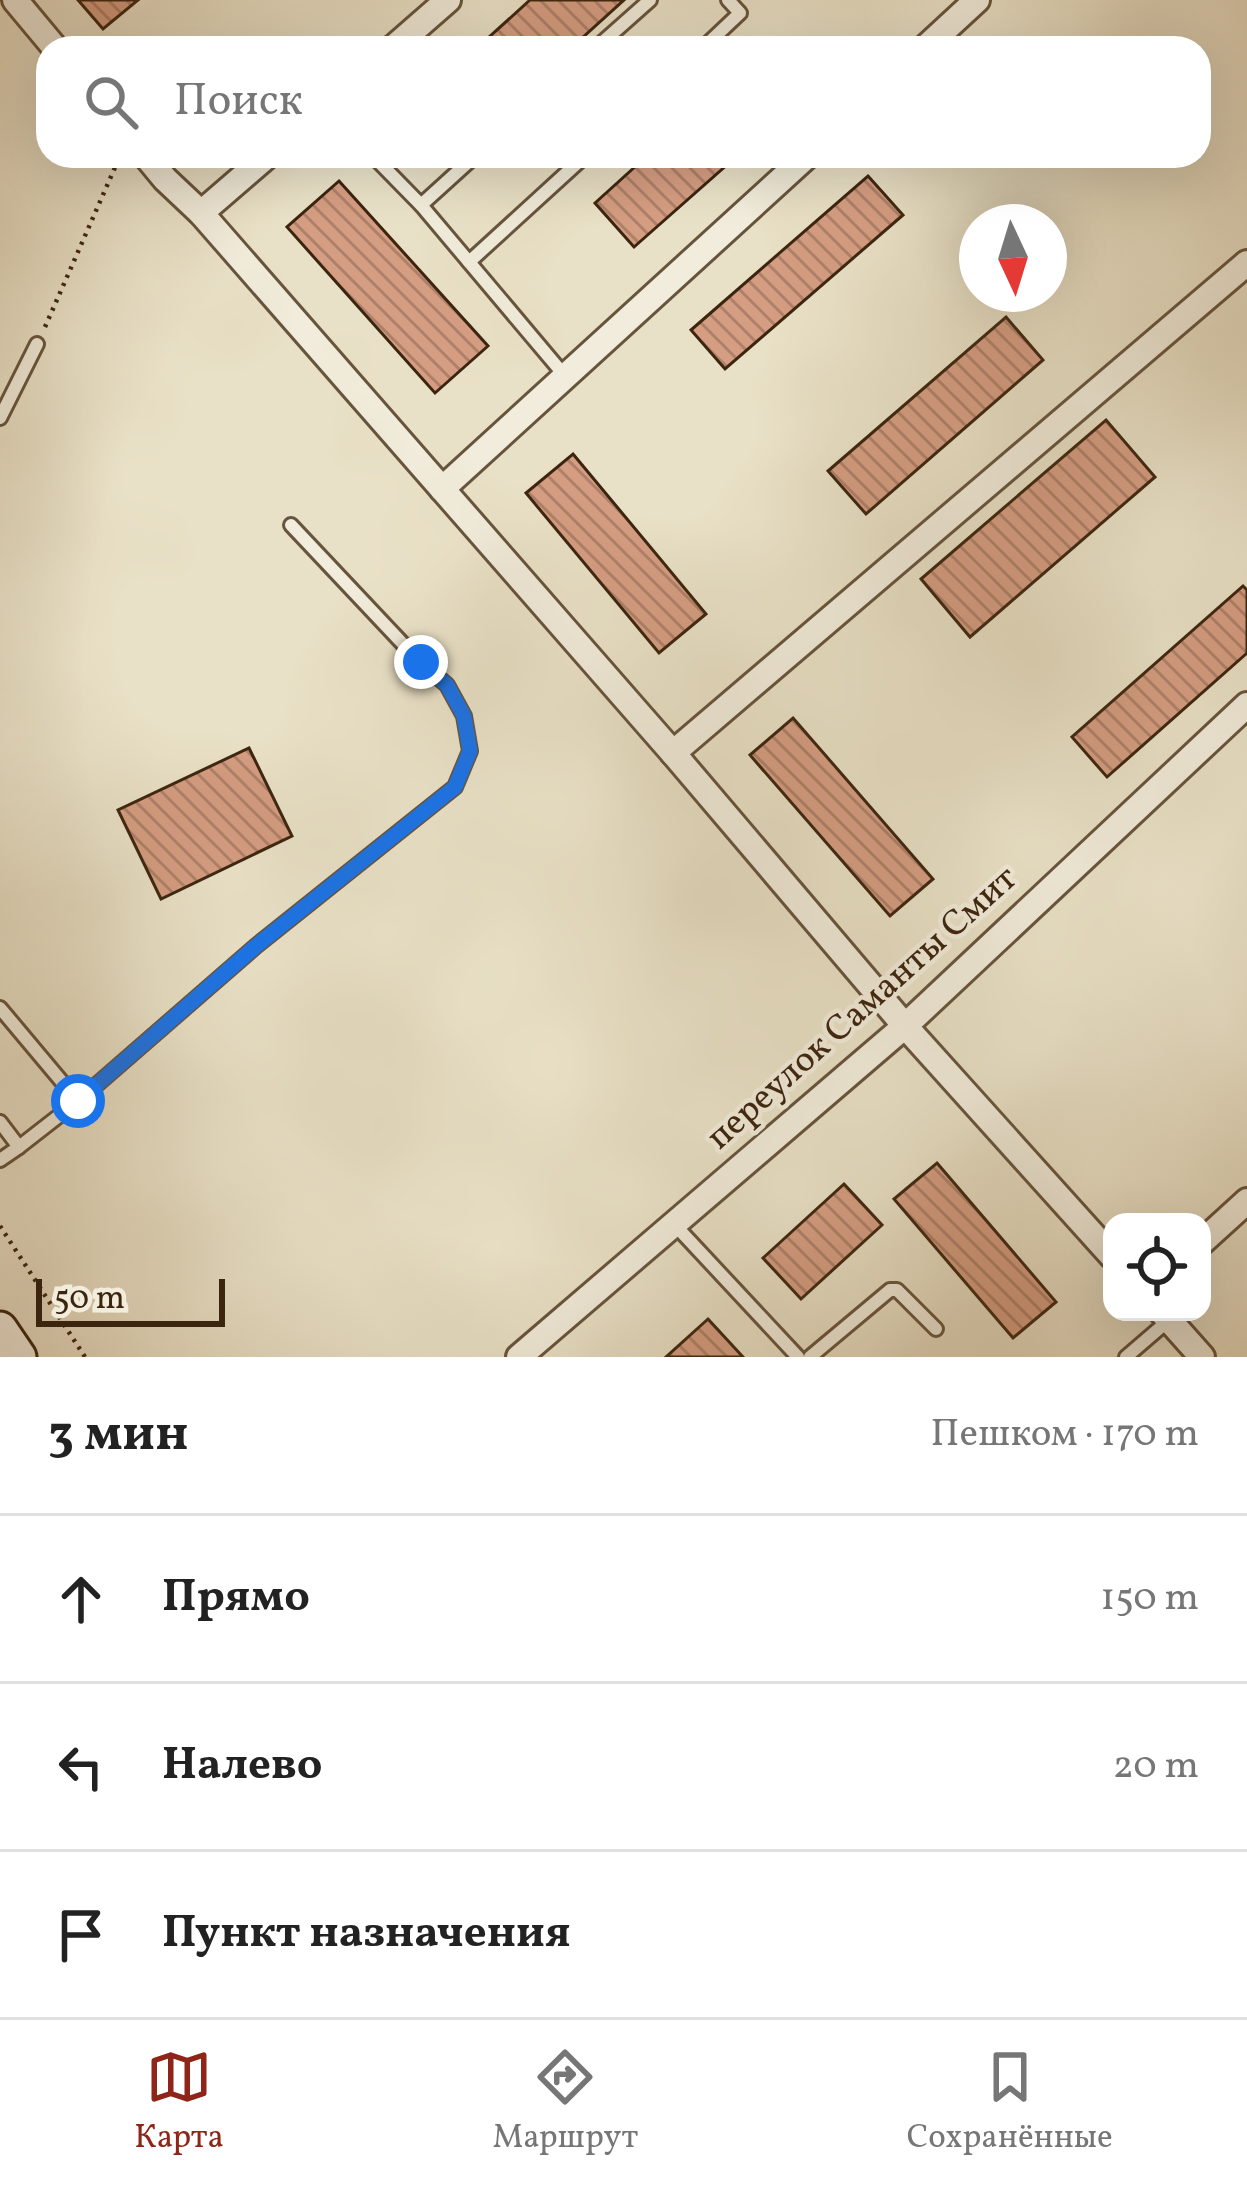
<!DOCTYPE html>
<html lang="ru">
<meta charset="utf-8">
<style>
body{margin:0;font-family:Vollkorn,serif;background:#f6f6f6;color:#222}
.controls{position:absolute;right:36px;bottom:36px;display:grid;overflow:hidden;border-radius:24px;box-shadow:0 12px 48px #0002}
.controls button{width:108px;height:108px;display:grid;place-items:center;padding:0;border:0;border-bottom:3px solid #e0e0e0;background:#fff;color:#222;font:60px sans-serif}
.compass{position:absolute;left:959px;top:204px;width:108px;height:108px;border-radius:50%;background:#fff;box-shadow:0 12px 48px #0002;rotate:176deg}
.scale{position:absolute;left:36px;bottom:30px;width:189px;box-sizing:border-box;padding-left:12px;border:6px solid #3c250f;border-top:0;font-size:33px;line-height:42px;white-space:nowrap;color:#3c250f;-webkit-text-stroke:9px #f1ecdb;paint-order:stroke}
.stop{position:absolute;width:36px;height:36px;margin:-27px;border:9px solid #1a73e8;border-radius:50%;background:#fff}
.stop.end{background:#1a73e8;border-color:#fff;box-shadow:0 3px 12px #0008}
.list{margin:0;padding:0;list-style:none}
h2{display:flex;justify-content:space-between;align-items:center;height:156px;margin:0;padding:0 48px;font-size:51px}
h2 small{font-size:39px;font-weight:400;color:#767676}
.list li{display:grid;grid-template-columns:78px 1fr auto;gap:36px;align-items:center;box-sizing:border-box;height:168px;padding:0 48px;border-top:3px solid #e0e0e0}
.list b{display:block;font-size:45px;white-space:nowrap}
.list em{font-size:39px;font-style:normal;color:#767676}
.icon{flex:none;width:66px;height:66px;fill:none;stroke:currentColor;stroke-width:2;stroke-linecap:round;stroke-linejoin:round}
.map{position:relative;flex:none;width:1247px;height:1357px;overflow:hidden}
.search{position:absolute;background:#fff;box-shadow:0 12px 48px #0002;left:36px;right:36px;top:36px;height:132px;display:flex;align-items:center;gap:30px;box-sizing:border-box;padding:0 42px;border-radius:36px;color:#767676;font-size:45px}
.sheet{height:660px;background:#fff}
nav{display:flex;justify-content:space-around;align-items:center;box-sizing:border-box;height:168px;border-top:3px solid #e0e0e0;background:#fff;font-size:33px;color:#767676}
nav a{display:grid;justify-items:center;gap:6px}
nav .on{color:#8f2418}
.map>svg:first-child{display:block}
</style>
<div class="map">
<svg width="1247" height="1357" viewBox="0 0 1247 1357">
<defs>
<pattern id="building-back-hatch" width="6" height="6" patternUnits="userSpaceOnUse" patternTransform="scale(3)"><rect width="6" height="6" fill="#d59d82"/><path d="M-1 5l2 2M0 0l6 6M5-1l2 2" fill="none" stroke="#ae8069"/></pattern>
</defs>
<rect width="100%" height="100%" fill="#e9e1c7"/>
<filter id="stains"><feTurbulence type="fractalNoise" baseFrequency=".00167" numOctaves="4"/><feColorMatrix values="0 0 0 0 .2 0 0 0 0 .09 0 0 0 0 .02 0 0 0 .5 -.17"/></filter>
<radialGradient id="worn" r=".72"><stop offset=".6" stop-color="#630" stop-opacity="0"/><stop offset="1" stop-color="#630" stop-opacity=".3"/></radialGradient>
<!-- building -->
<g fill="url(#building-back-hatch)" stroke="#3c250f" stroke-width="3">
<path d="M 78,0 L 138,0 L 103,29 Z"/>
<path d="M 530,0 L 624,0 L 571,48 L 477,48 Z"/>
<path d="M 647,156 L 737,156 L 634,247 L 595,203 Z"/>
<path d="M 868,176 L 903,215 L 725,369 L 691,330 Z"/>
<path d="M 339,181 L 488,346 L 435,393 L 287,227 Z"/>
<path d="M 1006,317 L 1043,360 L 866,514 L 828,471 Z"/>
<path d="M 1106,420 L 1155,477 L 970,637 L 921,579 Z"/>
<path d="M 573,454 L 706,614 L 659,653 L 526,493 Z"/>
<path d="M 1243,586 L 1247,590 L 1247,653 L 1107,777 L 1072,737 Z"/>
<path d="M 793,718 L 933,879 L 890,916 L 750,755 Z"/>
<path d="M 249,748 L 292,836 L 161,899 L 118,810 Z"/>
<path d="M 937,1163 L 1056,1302 L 1013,1338 L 894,1199 Z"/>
<path d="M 844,1184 L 882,1225 L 801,1299 L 763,1258 Z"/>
<path d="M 708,1319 L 743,1357 L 666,1357 Z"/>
</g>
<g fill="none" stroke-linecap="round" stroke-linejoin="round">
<defs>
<g id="lane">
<path d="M 596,48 L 650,0"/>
<path d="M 703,48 L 740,13 L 728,0"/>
<path d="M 373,156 L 421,205 L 565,376"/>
<path d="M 421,205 L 475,156"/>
<path d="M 469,262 L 585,156"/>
<path d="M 0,418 L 37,344"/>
<path d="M 0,1008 L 78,1101"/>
<path d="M 0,1122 L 19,1147 L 78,1101 L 256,946 L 455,787 L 470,751 L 464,716 L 447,685 L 420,662 L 291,525"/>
<path d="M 0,1160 L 19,1147"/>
<path d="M 674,1224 L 798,1357"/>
<path d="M 810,1357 L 890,1290 L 897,1290 L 936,1329"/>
<path d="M 1126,1357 L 1169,1320"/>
</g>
<g id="street">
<path d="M 15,0 L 55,48"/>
<path d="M 393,48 L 448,0"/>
<path d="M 925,48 L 977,0"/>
<path d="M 146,156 L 165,179 L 201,213 L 673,753 L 905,1026 L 1112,1256"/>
<path d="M 201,213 L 267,156"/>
<path d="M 442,489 L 807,156"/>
<path d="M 673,753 L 1247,263"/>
<path d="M 1202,1242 L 1247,1201"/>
<path d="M 1162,1312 L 1202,1357"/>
<path d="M 519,1357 L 905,1026 L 1247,705"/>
</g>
<path id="secondary" d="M 0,1329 L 19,1357"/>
</defs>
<!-- lane casing -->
<use href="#lane" stroke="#67543d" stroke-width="18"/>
<!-- street casing -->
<use href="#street" stroke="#67543d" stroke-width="30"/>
<!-- secondary casing -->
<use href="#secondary" stroke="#3c250f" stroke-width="39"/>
<!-- path -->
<g stroke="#3c250f" stroke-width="4.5" stroke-dasharray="3 6" stroke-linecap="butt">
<path d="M 45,327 L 120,156"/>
<path d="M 0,1226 L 85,1357"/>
</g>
<!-- lane -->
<use href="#lane" stroke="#f1ecdb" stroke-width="12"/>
<!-- street -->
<use href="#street" stroke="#f1ecdb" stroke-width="24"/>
<!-- secondary -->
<use href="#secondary" stroke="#f1ecdb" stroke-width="33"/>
</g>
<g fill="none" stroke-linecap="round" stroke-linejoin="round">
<!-- route -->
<path stroke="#1a73e8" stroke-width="15" d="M 78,1101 L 256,946 L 455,787 L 470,751 L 464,716 L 447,685 L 421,662"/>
</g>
<g text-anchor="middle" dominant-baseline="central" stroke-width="9" stroke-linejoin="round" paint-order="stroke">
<!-- street labels -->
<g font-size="36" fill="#3c250f" stroke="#f1ecdb">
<text transform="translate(863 1009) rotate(-42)">переулок Саманты Смит</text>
</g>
</g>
<rect width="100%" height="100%" filter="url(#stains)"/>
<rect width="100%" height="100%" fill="url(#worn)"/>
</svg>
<div class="controls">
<button><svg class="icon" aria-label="locate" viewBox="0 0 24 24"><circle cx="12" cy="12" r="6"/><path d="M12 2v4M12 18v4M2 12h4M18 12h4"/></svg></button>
</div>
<svg class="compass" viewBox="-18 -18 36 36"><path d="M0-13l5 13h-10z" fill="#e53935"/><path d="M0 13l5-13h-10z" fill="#767676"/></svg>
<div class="scale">50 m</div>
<div class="stop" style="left:78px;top:1101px"></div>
<div class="stop end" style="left:421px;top:662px"></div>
<div class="search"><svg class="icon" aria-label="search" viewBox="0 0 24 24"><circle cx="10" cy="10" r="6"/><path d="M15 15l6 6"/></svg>Поиск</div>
</div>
<section class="sheet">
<h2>3 мин<small>Пешком · 170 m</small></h2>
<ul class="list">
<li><svg class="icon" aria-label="ahead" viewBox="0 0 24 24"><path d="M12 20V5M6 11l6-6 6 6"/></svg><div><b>Прямо</b></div><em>150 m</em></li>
<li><svg class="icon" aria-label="left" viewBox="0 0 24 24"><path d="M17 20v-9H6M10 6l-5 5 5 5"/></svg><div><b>Налево</b></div><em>20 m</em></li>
<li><svg class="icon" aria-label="arrive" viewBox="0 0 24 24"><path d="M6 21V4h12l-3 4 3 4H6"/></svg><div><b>Пункт назначения</b></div></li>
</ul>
</section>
<nav>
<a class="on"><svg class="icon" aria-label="map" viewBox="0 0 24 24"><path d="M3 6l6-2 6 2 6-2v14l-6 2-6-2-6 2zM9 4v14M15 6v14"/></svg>Карта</a>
<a><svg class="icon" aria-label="directions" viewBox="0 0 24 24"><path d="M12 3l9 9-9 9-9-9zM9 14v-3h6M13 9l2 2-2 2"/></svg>Маршрут</a>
<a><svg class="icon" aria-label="saved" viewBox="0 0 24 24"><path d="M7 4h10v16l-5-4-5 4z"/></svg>Сохранённые</a>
</nav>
